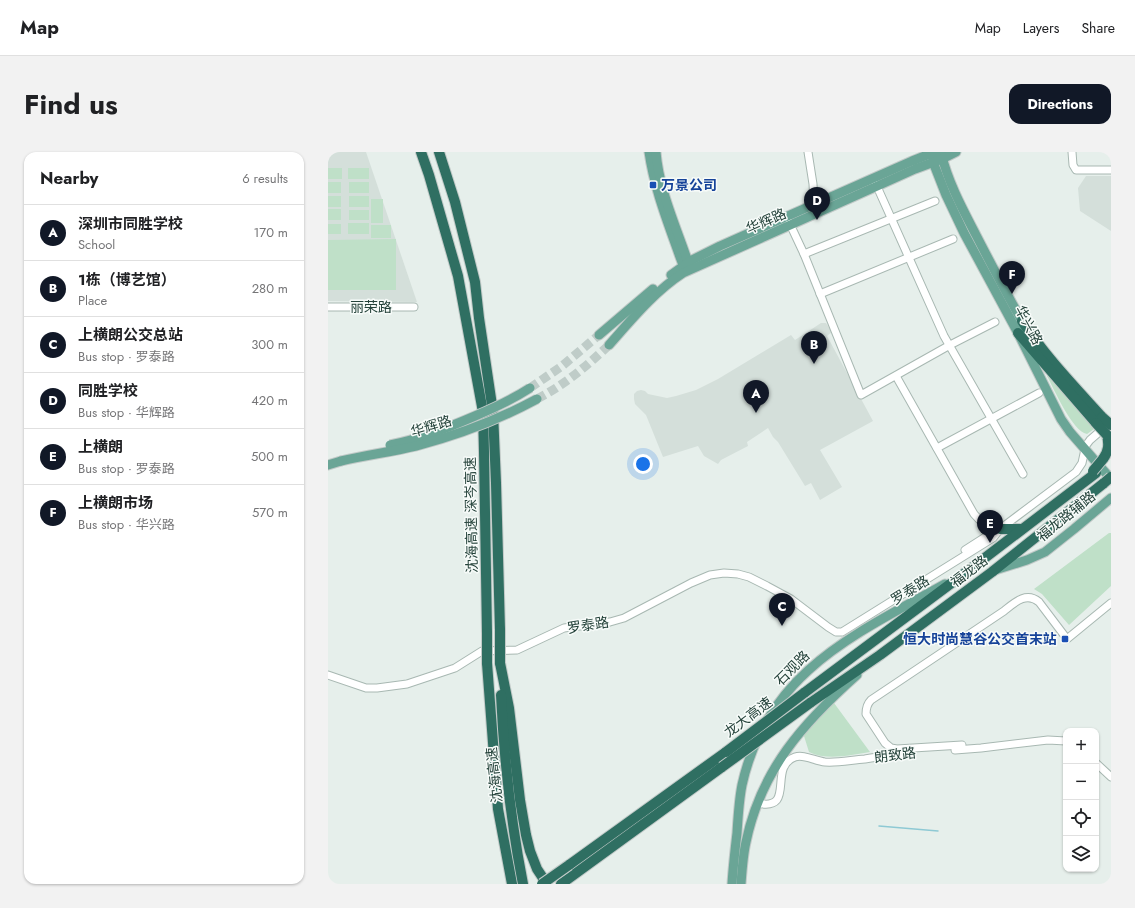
<!DOCTYPE html>
<meta charset="utf-8">
<style>
body{margin:0;font-family:Jost,"Noto Sans SC",sans-serif;background:#f2f2f2;color:#202124}
.controls{position:absolute;right:12px;bottom:12px;display:grid;overflow:hidden;border-radius:8px;box-shadow:0 1px 3px #0004}
.controls button{width:36px;height:36px;display:grid;place-items:center;padding:0;border:0;border-bottom:1px solid #e0e0e0;background:#fff;color:#202124;font:20px sans-serif}
.you{position:absolute;left:315px;top:312px;width:14px;height:14px;margin:-10px;border:3px solid #fff;border-radius:50%;background:#1a73e8;box-shadow:0 0 0 6px #1a73e833}
.badge{display:grid;place-items:center;width:26px;height:26px;border-radius:50%;background:#111827;color:#fff;font-size:13px;font-weight:700}
.pin{position:absolute;translate:-50% -33px;filter:drop-shadow(0 1px 2px #0008)}
.pin::after{content:'';position:absolute;top:21px;width:14px;height:12px;background:inherit;clip-path:polygon(0 0,100% 0,50% 100%)}
.list{margin:0;padding:0;list-style:none}
h2{display:flex;justify-content:space-between;align-items:center;height:52px;margin:0;padding:0 16px;font-size:17px}
h2 small{font-size:13px;font-weight:400;color:#757577}
.list li{display:grid;grid-template-columns:26px 1fr auto;gap:12px;align-items:center;box-sizing:border-box;height:56px;padding:0 16px;border-top:1px solid #e0e0e0}
.list b{display:block;font-size:15px;white-space:nowrap}
.list p{margin:0;font-size:13px;white-space:nowrap;color:#757577}
.list em{font-size:13px;font-style:normal;color:#757577}
.icon{flex:none;width:22px;height:22px;fill:none;stroke:currentColor;stroke-width:2;stroke-linecap:round;stroke-linejoin:round}
.map{position:relative;flex:none;width:783px;height:732px;overflow:hidden;border-radius:12px}
header{display:flex;align-items:center;gap:24px;box-sizing:border-box;height:56px;padding:0 20px;background:#fff;border-bottom:1px solid #e0e0e0}
header strong{font-size:19px}
nav{display:flex;gap:22px;margin-inline-start:auto;font-size:14px}
.intro{display:flex;align-items:center;justify-content:space-between;box-sizing:border-box;height:96px;padding:0 24px}
h1{margin:0;font-size:28px}
.button{padding:10px 18px;border-radius:12px;background:#111827;color:#fff;font-size:14px;font-weight:700}
main{display:flex;gap:24px;padding:0 24px}
aside{flex:1;background:#fff;border-radius:12px;box-shadow:0 1px 3px #0004}
.map>svg:first-child{display:block}
</style>
<header>
<strong>Map</strong>
<nav><a>Map</a><a>Layers</a><a>Share</a></nav>
</header>
<div class="intro"><h1>Find us</h1><a class="button">Directions</a></div>
<main>
<aside>
<h2>Nearby<small>6 results</small></h2>
<ul class="list">
<li><span class="badge">A</span><div><b>深圳市同胜学校</b><p>School</p></div><em>170 m</em></li>
<li><span class="badge">B</span><div><b>1栋（博艺馆）</b><p>Place</p></div><em>280 m</em></li>
<li><span class="badge">C</span><div><b>上横朗公交总站</b><p>Bus stop · 罗泰路</p></div><em>300 m</em></li>
<li><span class="badge">D</span><div><b>同胜学校</b><p>Bus stop · 华辉路</p></div><em>420 m</em></li>
<li><span class="badge">E</span><div><b>上横朗</b><p>Bus stop · 罗泰路</p></div><em>500 m</em></li>
<li><span class="badge">F</span><div><b>上横朗市场</b><p>Bus stop · 华兴路</p></div><em>570 m</em></li>
</ul>
</aside>
<div class="map">
<svg width="783" height="732" viewBox="0 0 783 732">
<rect width="100%" height="100%" fill="#e6efeb"/>
<!-- built -->
<g fill="#d4dfda">
<path d="M 0,0 L 38,0 L 89,150 L 0,149 Z"/>
<path d="M 758,24 L 783,24 L 783,79 L 752,59 L 750,36 Z"/>
<path d="M 493,171 L 498,171 L 504,180 L 499,184 L 545,269 L 492,298 L 514,335 L 492,348 L 483,331 L 477,334 L 450,290 L 445,285 L 440,276 L 419,290 L 420,294 L 393,308 L 390,312 L 376,304 L 370,294 L 335,305 L 318,263 L 307,252 L 306,247 L 306,242 L 309,239 L 313,238 L 317,239 L 320,242 L 339,246 L 348,244 L 368,238 L 390,227 L 463,183 L 467,188 Z"/>
</g>
<!-- green -->
<g fill="#bfe0c8">
<rect x="0" y="16" width="14" height="11"/>
<rect x="20" y="16" width="21" height="11"/>
<rect x="0" y="30" width="13" height="11"/>
<rect x="21" y="30" width="20" height="11"/>
<rect x="0" y="44" width="13" height="11"/>
<rect x="21" y="44" width="20" height="11"/>
<rect x="43" y="47" width="12" height="24"/>
<rect x="0" y="57" width="13" height="11"/>
<rect x="21" y="58" width="20" height="10"/>
<rect x="20" y="71" width="21" height="11"/>
<rect x="0" y="72" width="13" height="10"/>
<rect x="43" y="73" width="20" height="13"/>
<path d="M 68,87 L 68,138 L 0,138 L 0,88 Z"/>
<path d="M 720,223 L 766,277 L 759,282 C 744,279 726,237 719,224 Z"/>
<path d="M 781,381 L 783,381 L 783,434 L 741,473 L 714,442 L 706,437 Z"/>
<path d="M 506,551 L 542,600 C 523,603 499,609 481,600 L 476,584 L 480,577 Z"/>
</g>
<g fill="none" stroke-linecap="round" stroke-linejoin="round">
<!-- stream -->
<path stroke="#8ec9d4" stroke-width="1.5" d="M 551,674 L 610,679"/>
<!-- major-tunnel -->
<g stroke="#bfccc8" stroke-width="9" stroke-dasharray="9 4.5" stroke-linecap="butt">
<path d="M 202,236 L 234,214 L 271,183"/>
<path d="M 209,247 C 236,233 259,214 281,193"/>
</g>
<defs>
<g id="minor">
<path d="M 480,0 L 485,32 L 486,52"/>
<path d="M 744,0 L 745,13 L 748,18 L 783,18"/>
<path d="M 547,30 L 616,184 L 695,322"/>
<path d="M 461,70 L 476,102 L 533,243 L 622,193 L 667,170"/>
<path d="M 476,102 L 607,49"/>
<path d="M 492,142 L 625,87"/>
<path d="M 0,155 L 86,155"/>
<path d="M 568,224 L 646,362 C 653,371 660,375 671,377"/>
<path d="M 759,292 L 762,288 L 777,275"/>
<path d="M 609,296 L 711,241"/>
<path d="M 637,398 L 662,382 L 672,377 L 748,320 L 754,311 L 757,297"/>
<path d="M 0,523 L 38,536 L 49,536 L 79,532 L 127,516 L 154,499 L 189,498 L 236,476 L 282,470 L 296,466 L 363,431 L 382,423 L 396,421 L 410,422 L 421,425 L 439,434 L 463,447 L 500,475 L 508,480 L 514,480 L 665,386 L 672,377"/>
<path d="M 634,593 L 569,597 L 563,596 L 557,591 L 538,562 C 538,556 539,552 543,548 L 676,459 C 686,451 698,439 711,450 L 739,487 L 783,451"/>
<path d="M 627,598 L 653,596 L 720,588 L 738,589"/>
<path d="M 768,611 L 783,625"/>
<path d="M 429,651 C 469,660 439,615 467,605 C 476,602 487,609 497,610 C 510,611 523,608 537,607 C 552,604 567,603 583,601"/>
</g>
<g id="major">
<path d="M 321,0 C 326,36 340,71 352,105 L 355,113 L 358,116"/>
<path d="M 328,0 C 331,37 347,72 359,107 L 361,115"/>
<path d="M 613,1 C 620,30 634,56 648,83 C 663,112 678,141 694,169 L 696,175"/>
<path d="M 605,5 L 607,15 L 618,43 L 636,81 L 690,181 L 733,267 L 742,280 L 783,327"/>
<path d="M 343,123 L 364,108 L 392,94 L 584,9 L 599,3 L 614,0"/>
<path d="M 271,183 L 325,137"/>
<path d="M 281,193 C 304,167 326,140 355,121 L 556,31 L 587,17 L 614,7 L 628,0"/>
<path d="M 0,313 L 13,309"/>
<path d="M 667,418 L 699,408 L 717,400 L 746,377 L 783,346"/>
<path d="M 404,732 C 405,715 407,698 409,681 C 410,665 411,648 414,633 C 439,520 526,483 617,432"/>
<path d="M 413,732 C 414,718 415,703 418,690 C 433,618 475,571 529,523"/>
</g>
<g id="highway">
<path d="M 93,0 L 101,23 L 130,124 L 155,260 L 156,300 L 159,481"/>
<path d="M 111,0 L 127,50 L 147,130 L 151,166 L 165,260 L 168,331 L 172,478"/>
<path d="M 694,169 C 717,204 746,234 774,265"/>
<path d="M 690,181 L 768,271"/>
<path d="M 775,307 C 781,299 781,292 779,283"/>
<path d="M 672,377 L 694,377"/>
<path d="M 159,511 L 170,657 L 184,732"/>
<path d="M 172,511 L 181,556 L 192,648 L 198,683 L 202,699 L 209,717 L 219,732"/>
<path d="M 476,541 L 641,418 L 768,321"/>
<path d="M 173,543 C 176,605 183,671 195,732"/>
<path d="M 482,551 L 552,503 L 664,420 L 776,331"/>
<path d="M 241,713 L 398,600"/>
<path d="M 233,732 L 394,615"/>
</g>
</defs>
<!-- minor casing -->
<use href="#minor" stroke="#a8b8b2" stroke-width="9"/>
<!-- major casing -->
<use href="#major" stroke="#c2cac8" stroke-width="11"/>
<!-- highway casing -->
<use href="#highway" stroke="#c2cac8" stroke-width="12"/>
<!-- minor -->
<use href="#minor" stroke="#fff" stroke-width="7"/>
<!-- major -->
<use href="#major" stroke="#6aa596" stroke-width="9"/>
<!-- highway -->
<use href="#highway" stroke="#2f6f62" stroke-width="10"/>
<defs>
<g id="major-bridge">
<path d="M 62,293 C 92,287 119,276 147,264 C 166,256 185,247 202,236"/>
<path d="M 13,309 C 38,303 63,300 88,294 C 130,283 172,267 209,247"/>
</g>
<g id="highway-bridge">
<path d="M 774,265 L 783,273"/>
<path d="M 768,271 L 779,283"/>
<path d="M 765,319 L 775,307"/>
<path d="M 776,331 L 783,325"/>
<path d="M 172,478 L 172,511"/>
<path d="M 159,481 L 159,511"/>
<path d="M 398,600 L 476,541"/>
<path d="M 394,615 L 482,551"/>
<path d="M 214,732 L 241,713"/>
</g>
</defs>
<!-- major-bridge casing -->
<use href="#major-bridge" stroke="#c2cac8" stroke-width="11" stroke-linecap="butt"/>
<!-- highway-bridge casing -->
<use href="#highway-bridge" stroke="#c2cac8" stroke-width="12" stroke-linecap="butt"/>
<!-- major-bridge -->
<use href="#major-bridge" stroke="#6aa596" stroke-width="9"/>
<!-- highway-bridge -->
<use href="#highway-bridge" stroke="#2f6f62" stroke-width="10"/>
</g>
<!-- markers -->
<g fill="#1a4fb4" stroke="#f7fbf9" stroke-width="1.5">
<rect x="321" y="29" width="8" height="8" rx="2"/>
<rect x="733" y="483" width="8" height="8" rx="2"/>
</g>
<g text-anchor="middle" dominant-baseline="central" stroke-width="3" stroke-linejoin="round" paint-order="stroke">
<!-- transit labels -->
<g font-size="14" font-weight="bold" fill="#164399" stroke="#f7fbf9" text-anchor="start">
<text x="333" y="33">万景公司</text>
<text x="729" y="487" text-anchor="end">恒大时尚慧谷公交首末站</text>
</g>
<!-- street labels -->
<g font-size="14" fill="#24423a" stroke="#f7fbf9">
<text transform="translate(438 69) rotate(-24)">华辉路</text>
<text x="43" y="155">丽荣路</text>
<text transform="translate(701 173) rotate(62)">华兴路</text>
<text transform="translate(103 274) rotate(-17)">华辉路</text>
<text transform="translate(143 363) rotate(-91)">沈海高速 深岑高速</text>
<text transform="translate(738 364) rotate(-39)">福龙路辅路</text>
<text transform="translate(641 419) rotate(-37)">福龙路</text>
<text transform="translate(582 438) rotate(-32)">罗泰路</text>
<text transform="translate(260 473) rotate(-9)">罗泰路</text>
<text transform="translate(464 516) rotate(-45)">石观路</text>
<text transform="translate(420 565) rotate(-37)">龙大高速</text>
<text transform="translate(567 603) rotate(-7)">朗致路</text>
<text transform="translate(166 623) rotate(-96)">沈海高速</text>
</g>
</g>
</svg>
<div class="controls">
<button>+</button>
<button>−</button>
<button><svg class="icon" aria-label="locate" viewBox="0 0 24 24"><circle cx="12" cy="12" r="6"/><path d="M12 2v4M12 18v4M2 12h4M18 12h4"/></svg></button>
<button><svg class="icon" aria-label="layers" viewBox="0 0 24 24"><path d="M12 4l9 5-9 5-9-5zM3 14l9 5 9-5"/></svg></button>
</div>
<div class="you"></div>
<div class="pin badge" style="left:428px;top:261px">A</div>
<div class="pin badge" style="left:486px;top:212px">B</div>
<div class="pin badge" style="left:454px;top:474px">C</div>
<div class="pin badge" style="left:489px;top:68px">D</div>
<div class="pin badge" style="left:662px;top:391px">E</div>
<div class="pin badge" style="left:684px;top:142px">F</div>
</div>
</main>
